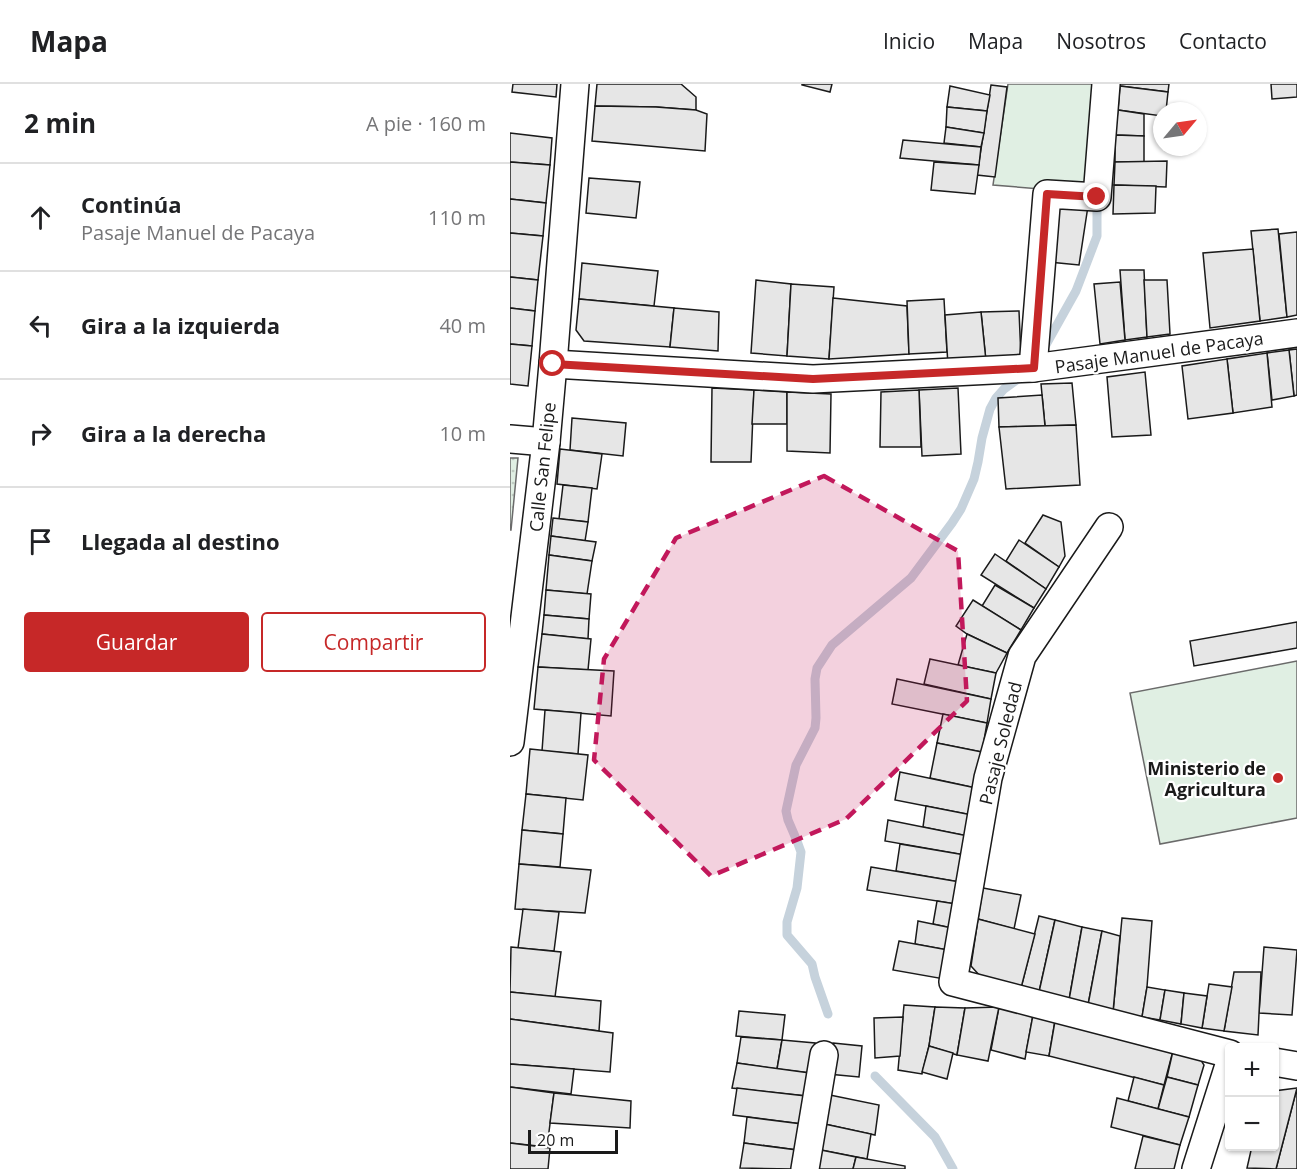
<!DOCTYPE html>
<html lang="es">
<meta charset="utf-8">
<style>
body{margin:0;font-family:"Open Sans",sans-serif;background:#f6f6f6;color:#202124}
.controls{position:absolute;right:18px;bottom:18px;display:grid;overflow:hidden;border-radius:6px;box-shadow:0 2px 4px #0004}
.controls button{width:54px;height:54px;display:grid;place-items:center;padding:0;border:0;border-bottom:2px solid #e0e0e0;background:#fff;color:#202124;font:30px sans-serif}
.compass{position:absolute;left:643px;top:18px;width:54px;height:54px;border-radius:50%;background:#fff;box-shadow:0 2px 4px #0004;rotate:61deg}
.scale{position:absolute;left:18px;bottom:15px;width:90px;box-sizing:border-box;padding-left:6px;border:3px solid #1a1a1a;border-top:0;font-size:16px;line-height:21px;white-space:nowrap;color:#1a1a1a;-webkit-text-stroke:4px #fff;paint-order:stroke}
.stop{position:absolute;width:18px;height:18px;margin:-14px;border:4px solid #c62828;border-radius:50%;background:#fff}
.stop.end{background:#c62828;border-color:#fff;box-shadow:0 2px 6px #0008}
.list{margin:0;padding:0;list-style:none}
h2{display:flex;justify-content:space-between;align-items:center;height:78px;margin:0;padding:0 24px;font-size:26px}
h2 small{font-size:20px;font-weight:400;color:#757577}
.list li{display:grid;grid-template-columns:39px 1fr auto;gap:18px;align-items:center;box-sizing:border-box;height:108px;padding:0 24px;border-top:2px solid #e0e0e0}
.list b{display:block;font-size:22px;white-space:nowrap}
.list p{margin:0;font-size:20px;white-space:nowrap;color:#757577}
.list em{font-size:20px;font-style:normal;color:#757577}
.actions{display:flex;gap:12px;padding:18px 24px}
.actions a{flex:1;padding:14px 0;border:2px solid #c62828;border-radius:6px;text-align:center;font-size:21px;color:#c62828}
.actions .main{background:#c62828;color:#fff}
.icon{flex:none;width:33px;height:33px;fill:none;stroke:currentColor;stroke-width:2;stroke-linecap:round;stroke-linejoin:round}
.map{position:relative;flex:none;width:787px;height:1085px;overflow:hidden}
header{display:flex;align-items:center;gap:36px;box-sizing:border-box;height:84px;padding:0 30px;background:#fff;border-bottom:2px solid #e0e0e0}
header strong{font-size:28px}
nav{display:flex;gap:33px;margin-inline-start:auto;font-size:21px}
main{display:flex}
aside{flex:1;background:#fff}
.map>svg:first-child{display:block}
</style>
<header>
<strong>Mapa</strong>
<nav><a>Inicio</a><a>Mapa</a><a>Nosotros</a><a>Contacto</a></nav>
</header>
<main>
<aside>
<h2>2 min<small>A pie · 160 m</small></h2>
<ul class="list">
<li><svg class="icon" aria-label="ahead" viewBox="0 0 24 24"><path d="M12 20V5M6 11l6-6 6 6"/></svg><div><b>Continúa</b><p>Pasaje Manuel de Pacaya</p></div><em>110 m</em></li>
<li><svg class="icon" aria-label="left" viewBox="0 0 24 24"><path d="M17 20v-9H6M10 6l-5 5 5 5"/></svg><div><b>Gira a la izquierda</b></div><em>40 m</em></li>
<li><svg class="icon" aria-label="right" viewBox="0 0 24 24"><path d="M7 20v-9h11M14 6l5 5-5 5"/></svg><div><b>Gira a la derecha</b></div><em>10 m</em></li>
<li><svg class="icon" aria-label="arrive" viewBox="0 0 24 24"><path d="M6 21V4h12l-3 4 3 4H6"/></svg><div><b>Llegada al destino</b></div></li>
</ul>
<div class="actions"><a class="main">Guardar</a><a>Compartir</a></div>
</aside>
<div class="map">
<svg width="787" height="1085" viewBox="0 0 787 1085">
<defs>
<pattern id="grass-dots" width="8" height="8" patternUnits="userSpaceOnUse" patternTransform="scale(1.5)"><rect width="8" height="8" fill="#e0efe3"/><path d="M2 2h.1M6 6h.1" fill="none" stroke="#c0ccc2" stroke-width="1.8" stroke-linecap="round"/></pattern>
</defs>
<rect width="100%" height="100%" fill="#fff"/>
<!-- grass -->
<path fill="url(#grass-dots)" stroke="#6a6a6a" stroke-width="1.5" d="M 0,374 L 8,374 L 1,446 L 0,446 Z"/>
<!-- pitch -->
<g fill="#e0efe3" stroke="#6a6a6a" stroke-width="1.5">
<path d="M 498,0 L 590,0 L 579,109 L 483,101 Z"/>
<path d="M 787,577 L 787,734 L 650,760 L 620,609 Z"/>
</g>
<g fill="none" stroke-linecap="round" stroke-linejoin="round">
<!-- stream -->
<g stroke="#c6d2dc" stroke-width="9">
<path d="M 533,266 L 566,207 L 587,152 L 587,115"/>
<path d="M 318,930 L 305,893 L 302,880 L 277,851 L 277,838 L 287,804 L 291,768 L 287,757 L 278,736 L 276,727 L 286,681 L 305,644 L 306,634 L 305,595 L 307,584 L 322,561 L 401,494 L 442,439 L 451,425 L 464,395 L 468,378 L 472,354 L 480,325 L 486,314 L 494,305 L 512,292"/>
<path d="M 365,992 L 425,1053 L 443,1085"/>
</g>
</g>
<!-- building -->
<g fill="#e6e6e6" stroke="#1a1a1a" stroke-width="1.5">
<path d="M 3,0 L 47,0 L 46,13 L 2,8 Z"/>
<path d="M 87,0 L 171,0 L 186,13 L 186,26 L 146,23 L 85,22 Z"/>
<path d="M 292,0 L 322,0 L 320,8 L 292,1 Z"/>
<path d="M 610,0 L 659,0 L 658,8 L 610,2 Z"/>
<path d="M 761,0 L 787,0 L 787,13 L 762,15 Z"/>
<path d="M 481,1 L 497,3 L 485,93 L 467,91 Z"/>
<path d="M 440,2 L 480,11 L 477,27 L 437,23 Z"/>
<path d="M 610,2 L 658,8 L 656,27 L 652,27 L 652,32 L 608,26 Z"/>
<path d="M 85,22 L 146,23 L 186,26 L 197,30 L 195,67 L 82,57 Z"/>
<path d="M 437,23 L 477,27 L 474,49 L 436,43 Z"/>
<path d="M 608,26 L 634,30 L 634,52 L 605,51 Z"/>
<path d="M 436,43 L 474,49 L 471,63 L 434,59 Z"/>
<path d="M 0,49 L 42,54 L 40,81 L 0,78 Z"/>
<path d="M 605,51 L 634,52 L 634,78 L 605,78 Z"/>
<path d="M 393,56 L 471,63 L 469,81 L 390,74 Z"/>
<path d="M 657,77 L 656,103 L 604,101 L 605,78 Z"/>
<path d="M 0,78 L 40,81 L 36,119 L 0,115 Z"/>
<path d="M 424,78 L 469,81 L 465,110 L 421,106 Z"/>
<path d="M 79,94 L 130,98 L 126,134 L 76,129 Z"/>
<path d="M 604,101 L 646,102 L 645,129 L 603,130 Z"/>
<path d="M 0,115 L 36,119 L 33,152 L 0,149 Z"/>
<path d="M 546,121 L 578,122 L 569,181 L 539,178 Z"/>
<path d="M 768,145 L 777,233 L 750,237 L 741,147 Z"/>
<path d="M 787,148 L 787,231 L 777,233 L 769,150 Z"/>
<path d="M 0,149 L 33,152 L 28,196 L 0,193 Z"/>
<path d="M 743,165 L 750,237 L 700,244 L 693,169 Z"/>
<path d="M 72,179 L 148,187 L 144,222 L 69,215 Z"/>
<path d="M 610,186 L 634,186 L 637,253 L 615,256 Z"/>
<path d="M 0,193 L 28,196 L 25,227 L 0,224 Z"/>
<path d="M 246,196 L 281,200 L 277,272 L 241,269 Z"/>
<path d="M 634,196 L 657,196 L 660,250 L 637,253 Z"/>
<path d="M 610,198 L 615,256 L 590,260 L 584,200 Z"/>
<path d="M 281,200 L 324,203 L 319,275 L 277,272 Z"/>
<path d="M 323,214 L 397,222 L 399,270 L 319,275 Z"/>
<path d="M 69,215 L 164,224 L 160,263 L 74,257 L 66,246 Z"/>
<path d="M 434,215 L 437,268 L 399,270 L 397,217 Z"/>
<path d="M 0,224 L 25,227 L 22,262 L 0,260 Z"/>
<path d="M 164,224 L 209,228 L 208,267 L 160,263 Z"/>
<path d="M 509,227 L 511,274 L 476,277 L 471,228 Z"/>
<path d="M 471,228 L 476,277 L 438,282 L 435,231 Z"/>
<path d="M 0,260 L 22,262 L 18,302 L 0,300 Z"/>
<path d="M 787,265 L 787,311 L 784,312 L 779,266 Z"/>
<path d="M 779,266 L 784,312 L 762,316 L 757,269 Z"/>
<path d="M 757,269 L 762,323 L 723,329 L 717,275 Z"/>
<path d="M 717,275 L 723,329 L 678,335 L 672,282 Z"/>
<path d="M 635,288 L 641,351 L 602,353 L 597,293 Z"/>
<path d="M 562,299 L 566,341 L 535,342 L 531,300 Z"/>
<path d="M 202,304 L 244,306 L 241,378 L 201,378 Z"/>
<path d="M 448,304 L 451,370 L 412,372 L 409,306 Z"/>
<path d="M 244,306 L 277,308 L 277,340 L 242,340 Z"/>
<path d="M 409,306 L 411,363 L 370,363 L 371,308 Z"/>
<path d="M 277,308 L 321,310 L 320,369 L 277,367 Z"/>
<path d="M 532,311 L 535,342 L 489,343 L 488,314 Z"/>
<path d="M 62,334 L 116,339 L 113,372 L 60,366 Z"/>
<path d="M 566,341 L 570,401 L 496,405 L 489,343 Z"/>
<path d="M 50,365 L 92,370 L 87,405 L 47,400 Z"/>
<path d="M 53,401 L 82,404 L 78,438 L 49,435 Z"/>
<path d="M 533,431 L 551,438 L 555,472 L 549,483 L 515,459 Z"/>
<path d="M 43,434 L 78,438 L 75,457 L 41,452 Z"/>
<path d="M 41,452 L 86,458 L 82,477 L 39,471 Z"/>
<path d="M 509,456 L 549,483 L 536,505 L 496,477 Z"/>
<path d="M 485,470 L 536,505 L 524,524 L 471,491 Z"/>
<path d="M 39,471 L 82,477 L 77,510 L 36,506 Z"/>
<path d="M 485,501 L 524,524 L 511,546 L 472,522 Z"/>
<path d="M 36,506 L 81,510 L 79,535 L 34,531 Z"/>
<path d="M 463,516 L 511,546 L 497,569 L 457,550 L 446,542 Z"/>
<path d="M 34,531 L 79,535 L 78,555 L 32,550 Z"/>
<path d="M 787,538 L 787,564 L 684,582 L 680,557 Z"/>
<path d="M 32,550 L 81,555 L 78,586 L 28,583 Z"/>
<path d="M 457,550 L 497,569 L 486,589 L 448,581 Z"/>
<path d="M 420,575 L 486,589 L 481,615 L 414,600 Z"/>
<path d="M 28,583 L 104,587 L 101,632 L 24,625 Z"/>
<path d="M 387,595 L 481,615 L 477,639 L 382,620 Z"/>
<path d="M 35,626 L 71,629 L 68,670 L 32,667 Z"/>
<path d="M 433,630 L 477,639 L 472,668 L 427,659 Z"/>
<path d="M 427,659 L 472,668 L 466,704 L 420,694 Z"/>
<path d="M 20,665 L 78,671 L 73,716 L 16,710 Z"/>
<path d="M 390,688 L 466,704 L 462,731 L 385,716 Z"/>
<path d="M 16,710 L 56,714 L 53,750 L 12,746 Z"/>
<path d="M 416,722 L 462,731 L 458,752 L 413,743 Z"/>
<path d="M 378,736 L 458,752 L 455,771 L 375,757 Z"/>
<path d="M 12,746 L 53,750 L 50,783 L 9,780 Z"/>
<path d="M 390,760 L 455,771 L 450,798 L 386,787 Z"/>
<path d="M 9,780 L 81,786 L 75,829 L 5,825 Z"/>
<path d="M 361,783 L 450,798 L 446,820 L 357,806 Z"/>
<path d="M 473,804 L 511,811 L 504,845 L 468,835 Z"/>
<path d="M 427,817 L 446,820 L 442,844 L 423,840 Z"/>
<path d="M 13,825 L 49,828 L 44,867 L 8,864 Z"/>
<path d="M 529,832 L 545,836 L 529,908 L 511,904 Z"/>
<path d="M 612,834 L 642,837 L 637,903 L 632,933 L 603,928 Z"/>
<path d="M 468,835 L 525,850 L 511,904 L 471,893 L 461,882 Z"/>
<path d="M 545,836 L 572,843 L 559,916 L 529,908 Z"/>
<path d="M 408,837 L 442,844 L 438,866 L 405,860 Z"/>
<path d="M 572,843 L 592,847 L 578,921 L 559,916 Z"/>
<path d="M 592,847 L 610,852 L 603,928 L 578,921 Z"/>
<path d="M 389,857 L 438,866 L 434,895 L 383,886 Z"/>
<path d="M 1,863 L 51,868 L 45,913 L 0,908 Z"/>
<path d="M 754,863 L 787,866 L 782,931 L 749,929 Z"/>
<path d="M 724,888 L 751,888 L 748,951 L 714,947 Z"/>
<path d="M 699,900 L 722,903 L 714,947 L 692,944 Z"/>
<path d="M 637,903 L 655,906 L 650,936 L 632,933 Z"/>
<path d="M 655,906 L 674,909 L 671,940 L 650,936 Z"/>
<path d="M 0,908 L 91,917 L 89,947 L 0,935 Z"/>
<path d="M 674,909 L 697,912 L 692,944 L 671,940 Z"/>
<path d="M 394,921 L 425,923 L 419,962 L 412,990 L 388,986 Z"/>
<path d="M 425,923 L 455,924 L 447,971 L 419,962 Z"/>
<path d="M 489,923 L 523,931 L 515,975 L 481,966 Z"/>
<path d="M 489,923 L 478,977 L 447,971 L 455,924 Z"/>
<path d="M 229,927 L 275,931 L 272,956 L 226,952 Z"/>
<path d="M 523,931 L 545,937 L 539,972 L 516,968 Z"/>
<path d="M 393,933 L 390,972 L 365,974 L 364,934 Z"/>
<path d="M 0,935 L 103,949 L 100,988 L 0,980 Z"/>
<path d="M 545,937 L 663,967 L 654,1001 L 539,972 Z"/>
<path d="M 231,953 L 272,956 L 267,985 L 227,979 Z"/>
<path d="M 272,956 L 305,959 L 300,989 L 267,985 Z"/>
<path d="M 323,959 L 352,962 L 349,993 L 318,990 Z"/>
<path d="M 419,962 L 443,969 L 437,995 L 412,988 Z"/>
<path d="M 663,967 L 689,973 L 694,981 L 688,1001 L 657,993 Z"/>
<path d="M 227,979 L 300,989 L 296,1012 L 222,1004 Z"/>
<path d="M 0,980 L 64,985 L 61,1010 L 0,1003 Z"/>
<path d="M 624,993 L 654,1001 L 648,1025 L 618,1017 Z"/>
<path d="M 657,993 L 688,1001 L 679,1033 L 648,1025 Z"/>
<path d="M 0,1003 L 44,1009 L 37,1063 L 0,1059 Z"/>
<path d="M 227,1004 L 296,1012 L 292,1040 L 223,1031 Z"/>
<path d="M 787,1004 L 787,1085 L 766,1085 Z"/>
<path d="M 787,1004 L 766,1085 L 737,1084 L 742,1062 L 764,1062 L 764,1007 Z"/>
<path d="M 44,1009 L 121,1017 L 120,1044 L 40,1039 Z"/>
<path d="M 315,1010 L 369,1021 L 365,1051 L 310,1039 Z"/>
<path d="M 607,1014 L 679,1033 L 670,1061 L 601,1043 Z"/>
<path d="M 237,1033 L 292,1040 L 287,1066 L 234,1059 Z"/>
<path d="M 310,1039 L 361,1050 L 357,1075 L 306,1065 Z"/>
<path d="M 633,1052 L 670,1061 L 664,1085 L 625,1085 Z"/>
<path d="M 0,1059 L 40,1064 L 38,1085 L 0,1085 Z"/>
<path d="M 234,1059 L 287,1066 L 284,1085 L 230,1084 Z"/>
<path d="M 306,1065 L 346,1073 L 343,1085 L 303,1085 Z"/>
<path d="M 346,1073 L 395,1082 L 395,1085 L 343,1085 Z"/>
</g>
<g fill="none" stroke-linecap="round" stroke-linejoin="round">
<defs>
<g id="street">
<path d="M 43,280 L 303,295 L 523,284 L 787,249"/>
<path d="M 523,284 L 537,110 L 587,113 L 596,0"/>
<path d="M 0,355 L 36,358"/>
<path d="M 599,443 L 512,572 L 478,694 L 443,898 L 720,970"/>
<path d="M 0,658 L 36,358 L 43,280 L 65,0"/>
<path d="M 764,978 L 787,982"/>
<path d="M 295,1085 L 314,971"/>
<path d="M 686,1085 L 720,978"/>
</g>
</defs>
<!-- street casing -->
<use href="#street" stroke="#1a1a1a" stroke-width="30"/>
<!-- street -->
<use href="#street" stroke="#fff" stroke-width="27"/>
</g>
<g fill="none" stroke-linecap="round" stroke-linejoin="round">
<!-- route -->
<path stroke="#c62828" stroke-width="8" d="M 43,280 L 303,295 L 524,284 L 537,110 L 587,113"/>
</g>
<!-- marked area -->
<path fill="#c2185b" fill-opacity="0.2" stroke="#c2185b" stroke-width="4.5" stroke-dasharray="12 8" stroke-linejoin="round" d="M 314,392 L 448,467 L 457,617 L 336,735 L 201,792 L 84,676 L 94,575 L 166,454 Z"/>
<!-- markers -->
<circle fill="#c62828" stroke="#fff" stroke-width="2" cx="768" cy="694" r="6"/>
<g text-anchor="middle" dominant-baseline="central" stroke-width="4.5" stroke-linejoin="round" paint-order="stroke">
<!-- street labels -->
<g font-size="18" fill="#1a1a1a" stroke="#fff">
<text transform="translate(649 268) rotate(-8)">Pasaje Manuel de Pacaya</text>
<text transform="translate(32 383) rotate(-84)">Calle San Felipe</text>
<text transform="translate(490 659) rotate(-76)">Pasaje Soledad</text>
</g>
<!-- poi labels -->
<g font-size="18" font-weight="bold" fill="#1a1a1a" stroke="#fff" text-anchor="end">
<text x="756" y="684">Ministerio de<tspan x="756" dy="21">Agricultura</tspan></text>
</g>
</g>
</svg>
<div class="controls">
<button>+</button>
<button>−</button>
</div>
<svg class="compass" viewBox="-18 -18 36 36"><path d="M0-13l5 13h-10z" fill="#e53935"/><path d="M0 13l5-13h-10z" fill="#757577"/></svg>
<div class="scale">20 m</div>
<div class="stop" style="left:43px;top:280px"></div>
<div class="stop end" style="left:587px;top:113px"></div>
</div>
</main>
